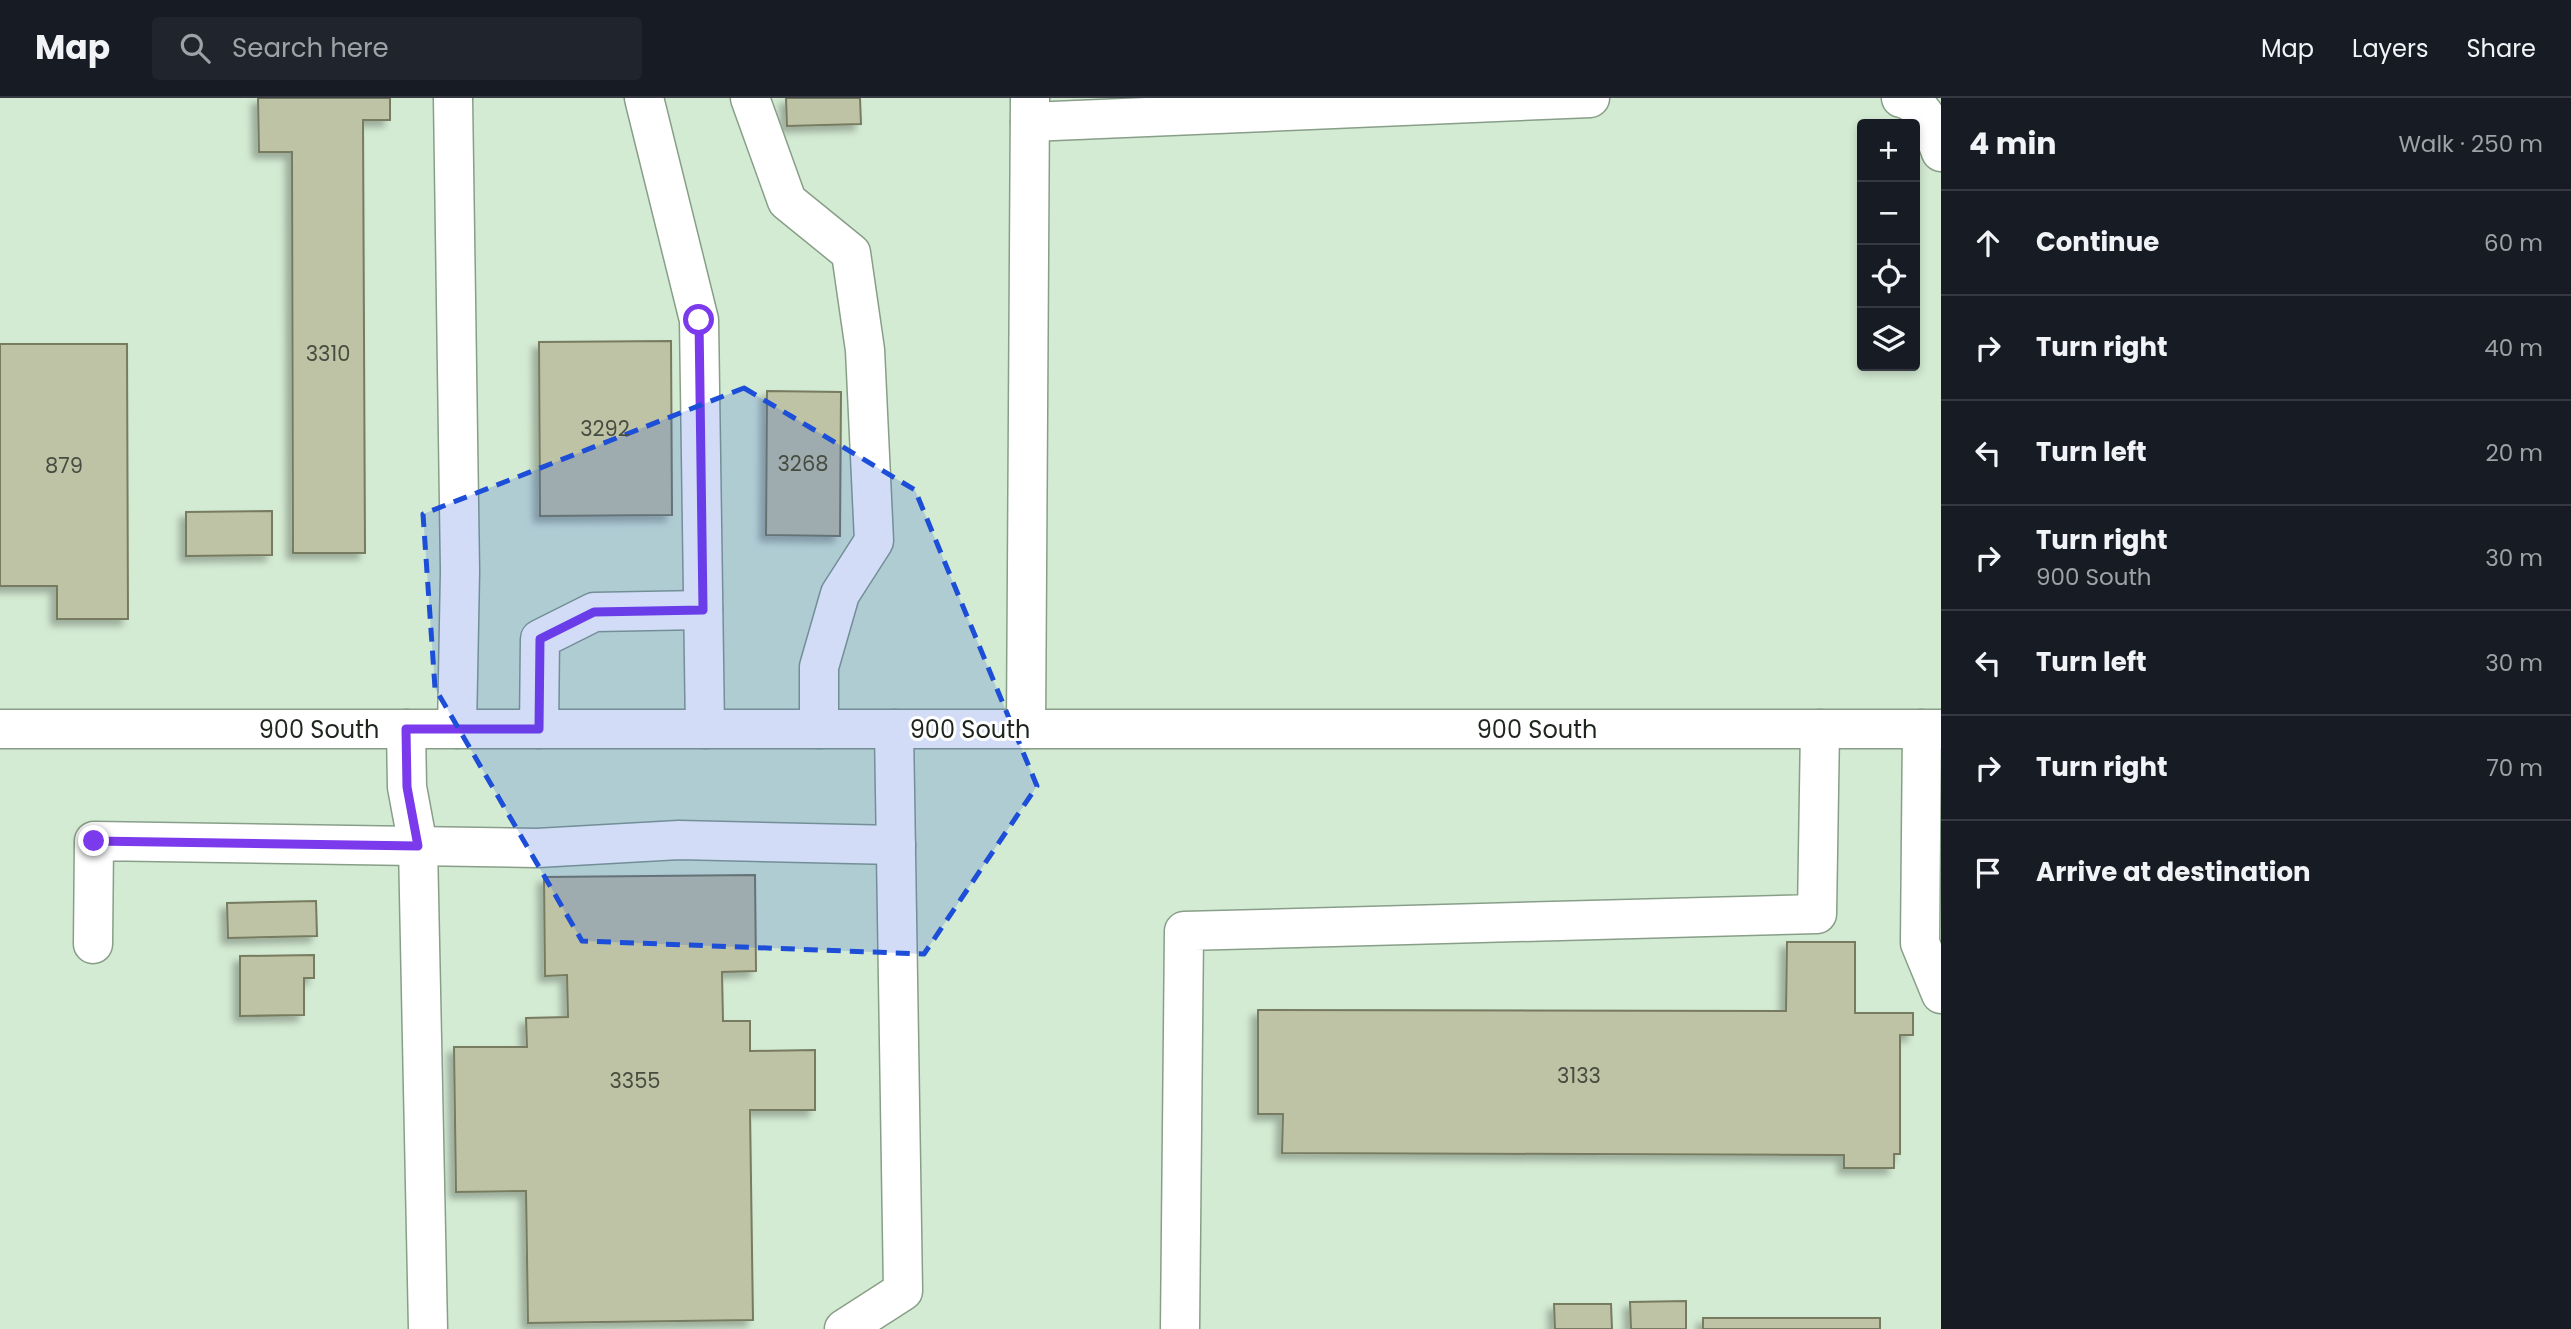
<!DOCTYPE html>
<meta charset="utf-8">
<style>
body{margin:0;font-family:Poppins,sans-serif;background:#20242c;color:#f1f3f6}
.controls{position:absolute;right:21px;top:21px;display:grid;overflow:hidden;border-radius:7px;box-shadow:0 4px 10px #0003}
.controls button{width:63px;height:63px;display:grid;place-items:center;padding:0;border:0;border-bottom:2px solid #363941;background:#171b24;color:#f1f3f6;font:35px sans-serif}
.stop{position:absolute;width:21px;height:21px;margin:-16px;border:5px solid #7c3aed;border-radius:50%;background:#fff}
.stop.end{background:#7c3aed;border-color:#fff;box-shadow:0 2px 7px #0008}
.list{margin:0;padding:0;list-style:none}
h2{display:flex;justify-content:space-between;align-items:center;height:91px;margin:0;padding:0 28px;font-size:30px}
h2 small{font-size:23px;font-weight:400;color:#9ea1a6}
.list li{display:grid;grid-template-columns:46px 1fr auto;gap:21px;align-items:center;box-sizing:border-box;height:105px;padding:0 28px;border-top:2px solid #363941}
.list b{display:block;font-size:26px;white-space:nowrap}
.list p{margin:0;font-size:23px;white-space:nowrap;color:#9ea1a6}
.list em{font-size:23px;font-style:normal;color:#9ea1a6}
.icon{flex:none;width:38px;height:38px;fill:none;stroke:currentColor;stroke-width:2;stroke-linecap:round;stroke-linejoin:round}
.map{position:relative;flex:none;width:1941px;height:1231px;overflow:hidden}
header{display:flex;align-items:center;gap:42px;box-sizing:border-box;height:98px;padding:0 35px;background:#171b24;border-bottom:2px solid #363941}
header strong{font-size:33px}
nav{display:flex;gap:38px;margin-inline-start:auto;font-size:24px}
.search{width:490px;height:63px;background:#20242c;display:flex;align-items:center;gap:18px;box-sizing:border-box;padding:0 24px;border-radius:7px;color:#9ea1a6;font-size:26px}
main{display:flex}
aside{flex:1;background:#171b24}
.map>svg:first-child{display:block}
</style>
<header>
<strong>Map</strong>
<div class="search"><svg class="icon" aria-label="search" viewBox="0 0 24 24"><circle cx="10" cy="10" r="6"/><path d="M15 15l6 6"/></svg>Search here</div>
<nav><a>Map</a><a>Layers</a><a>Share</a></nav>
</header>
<main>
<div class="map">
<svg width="1941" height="1231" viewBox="0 0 1941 1231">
<defs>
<filter id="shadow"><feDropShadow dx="-6" dy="6" stdDeviation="3.5" flood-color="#0004"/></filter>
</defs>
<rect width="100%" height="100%" fill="#d4ebd3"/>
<!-- building -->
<g fill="#bfc3a5" stroke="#777b60" stroke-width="2" filter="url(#shadow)">
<path d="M 258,0 L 390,0 L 390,22 L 363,22 L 365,455 L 293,455 L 292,54 L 259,54 Z"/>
<path d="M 786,0 L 860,0 L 861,26 L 787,28 Z"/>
<path d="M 671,243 L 672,417 L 540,418 L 539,244 Z"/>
<path d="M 0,246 L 127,246 L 128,521 L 57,521 L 57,488 L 0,488 Z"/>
<path d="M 767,293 L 841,294 L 840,438 L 766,437 Z"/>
<path d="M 272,413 L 272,457 L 186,458 L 186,414 Z"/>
<path d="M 755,777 L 756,873 L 722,874 L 723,923 L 750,923 L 750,953 L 815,952 L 815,1012 L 750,1012 L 753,1222 L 528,1225 L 526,1093 L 456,1094 L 454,949 L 527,949 L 526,920 L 568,919 L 567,877 L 545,878 L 544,779 Z"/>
<path d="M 316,803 L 317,838 L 228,840 L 227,805 Z"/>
<path d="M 1787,844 L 1855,844 L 1855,915 L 1913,915 L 1913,937 L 1900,937 L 1900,1056 L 1894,1056 L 1894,1070 L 1844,1070 L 1844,1057 L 1282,1055 L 1283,1016 L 1258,1016 L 1258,912 L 1786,913 Z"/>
<path d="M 314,857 L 314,880 L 304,880 L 304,917 L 240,918 L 240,858 Z"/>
<path d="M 1686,1203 L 1686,1231 L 1631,1231 L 1630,1204 Z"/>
<path d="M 1554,1206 L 1611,1206 L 1612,1231 L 1555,1231 Z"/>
<rect x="1703" y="1220" width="177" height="11"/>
</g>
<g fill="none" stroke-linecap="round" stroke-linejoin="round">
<defs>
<g id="minor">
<path d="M 453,0 L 460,473 L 457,631"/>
<path d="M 644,0 L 699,222 L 705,631"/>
<path d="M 750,0 L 787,103 L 851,155 L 865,252 L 874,443 L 840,496 L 819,569 L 819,631"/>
<path d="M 1901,0 C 1925,5 1933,33 1941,54"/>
<path d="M 1030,24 L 1590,0"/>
<path d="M 0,631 L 1941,631"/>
<path d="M 406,631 L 407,689 L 418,748 L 428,1231"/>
<path d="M 539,631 L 540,541 L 594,514 L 703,512"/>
<path d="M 1026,631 L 1030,0"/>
<path d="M 1922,631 L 1920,845 L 1941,896"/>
<path d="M 93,846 L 94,743 L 537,750 L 679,742 L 896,747"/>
<path d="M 844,1231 L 903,1193 L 894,631"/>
<path d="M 1180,1231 L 1184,833 L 1817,816 L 1820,631"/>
</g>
</defs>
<!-- minor casing -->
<use href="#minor" stroke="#889e88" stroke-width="41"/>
<!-- minor -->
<use href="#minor" stroke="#fff" stroke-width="38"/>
</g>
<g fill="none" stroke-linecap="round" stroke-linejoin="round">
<!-- route -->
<path stroke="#7c3aed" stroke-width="9" d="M 94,743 L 418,748 L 407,689 L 406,631 L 539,631 L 540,541 L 594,514 L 703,512 L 699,222"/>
</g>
<!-- marked area -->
<path fill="#1d4ed8" fill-opacity="0.2" stroke="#1d4ed8" stroke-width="5" stroke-dasharray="14 9" stroke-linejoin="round" d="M 744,290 L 915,392 L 1037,688 L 924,856 L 582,843 L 435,590 L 423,416 Z"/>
<g text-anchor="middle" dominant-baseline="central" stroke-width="6" stroke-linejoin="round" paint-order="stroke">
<!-- number labels -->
<g font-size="21" fill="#464c3f">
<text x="328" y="255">3310</text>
<text x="605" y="330">3292</text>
<text x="803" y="365">3268</text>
<text x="64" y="367">879</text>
<text x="1579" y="977">3133</text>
<text x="635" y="982">3355</text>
</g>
<!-- street labels -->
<g font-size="24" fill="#1d251d" stroke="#fff">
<text x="319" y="631">900 South</text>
<text x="970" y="631">900 South</text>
<text x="1537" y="631">900 South</text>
</g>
</g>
</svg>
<div class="controls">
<button>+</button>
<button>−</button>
<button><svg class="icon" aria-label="locate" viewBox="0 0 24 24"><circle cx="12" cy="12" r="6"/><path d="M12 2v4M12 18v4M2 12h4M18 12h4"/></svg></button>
<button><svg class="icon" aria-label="layers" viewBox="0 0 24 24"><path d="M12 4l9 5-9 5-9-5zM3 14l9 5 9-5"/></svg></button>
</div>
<div class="stop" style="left:699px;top:222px"></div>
<div class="stop end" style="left:94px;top:743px"></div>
</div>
<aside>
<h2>4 min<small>Walk · 250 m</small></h2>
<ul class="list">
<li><svg class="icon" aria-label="ahead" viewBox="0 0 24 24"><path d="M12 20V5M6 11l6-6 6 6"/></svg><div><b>Continue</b></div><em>60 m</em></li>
<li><svg class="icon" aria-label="right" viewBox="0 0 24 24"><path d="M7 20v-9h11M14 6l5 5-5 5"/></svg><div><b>Turn right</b></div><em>40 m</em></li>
<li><svg class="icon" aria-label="left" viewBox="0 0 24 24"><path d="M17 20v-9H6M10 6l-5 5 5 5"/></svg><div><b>Turn left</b></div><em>20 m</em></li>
<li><svg class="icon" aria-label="right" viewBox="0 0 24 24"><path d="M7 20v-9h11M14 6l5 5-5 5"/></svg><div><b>Turn right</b><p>900 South</p></div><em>30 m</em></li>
<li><svg class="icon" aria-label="left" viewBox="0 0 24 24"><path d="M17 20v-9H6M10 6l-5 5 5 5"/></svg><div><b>Turn left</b></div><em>30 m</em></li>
<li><svg class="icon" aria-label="right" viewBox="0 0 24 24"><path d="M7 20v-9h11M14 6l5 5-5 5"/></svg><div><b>Turn right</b></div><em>70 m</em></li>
<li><svg class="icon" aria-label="arrive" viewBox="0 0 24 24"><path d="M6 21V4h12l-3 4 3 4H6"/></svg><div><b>Arrive at destination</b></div></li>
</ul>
</aside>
</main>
